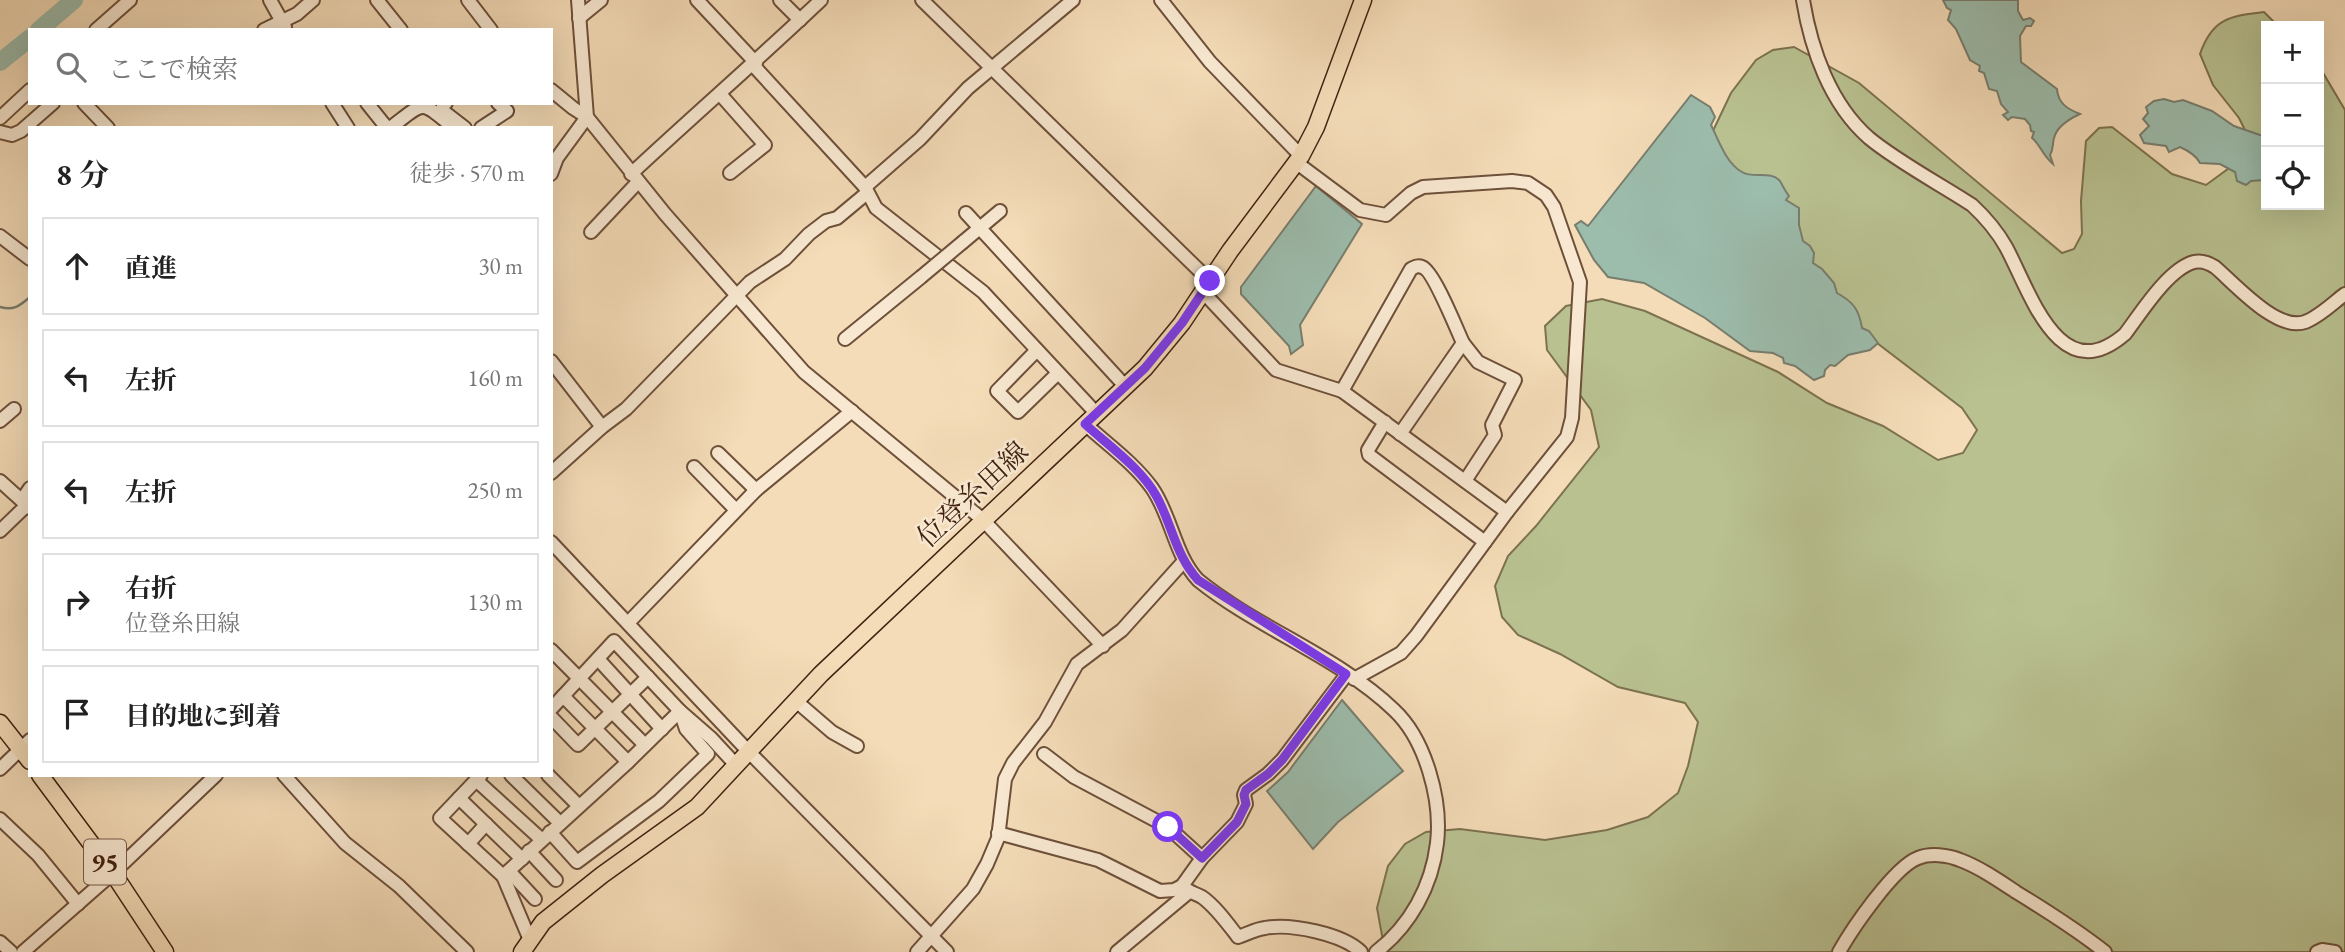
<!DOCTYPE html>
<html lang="ja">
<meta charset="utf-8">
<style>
body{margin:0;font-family:"EB Garamond","Noto Serif JP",serif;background:#f2f2f2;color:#222}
.controls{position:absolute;right:21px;top:21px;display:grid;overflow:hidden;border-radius:0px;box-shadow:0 7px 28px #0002}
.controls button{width:63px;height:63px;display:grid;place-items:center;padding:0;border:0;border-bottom:2px solid #e0e0e0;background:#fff;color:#222;font:35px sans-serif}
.stop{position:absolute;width:21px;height:21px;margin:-16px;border:5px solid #7c3aed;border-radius:50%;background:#fff}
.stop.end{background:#7c3aed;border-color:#fff;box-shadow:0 2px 7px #0008}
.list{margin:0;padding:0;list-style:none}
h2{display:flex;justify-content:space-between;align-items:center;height:91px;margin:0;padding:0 28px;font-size:30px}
h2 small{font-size:23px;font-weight:400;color:#767676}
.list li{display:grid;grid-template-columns:46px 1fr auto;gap:21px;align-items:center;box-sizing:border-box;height:98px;margin:0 14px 14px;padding:0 14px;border:2px solid #e0e0e0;border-radius:0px}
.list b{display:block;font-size:26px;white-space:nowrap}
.list p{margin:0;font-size:23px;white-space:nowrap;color:#767676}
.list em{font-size:23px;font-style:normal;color:#767676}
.icon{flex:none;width:38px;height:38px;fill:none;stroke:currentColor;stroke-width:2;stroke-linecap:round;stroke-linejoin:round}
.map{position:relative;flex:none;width:2345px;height:952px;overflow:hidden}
.search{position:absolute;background:#fff;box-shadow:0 7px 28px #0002;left:28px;top:28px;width:525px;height:77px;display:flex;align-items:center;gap:18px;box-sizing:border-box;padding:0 24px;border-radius:0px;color:#767676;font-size:26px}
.panel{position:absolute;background:#fff;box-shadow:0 7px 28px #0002;left:28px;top:126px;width:525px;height:651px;border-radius:0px}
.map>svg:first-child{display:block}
</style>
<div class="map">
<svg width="2345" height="952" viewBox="0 0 2345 952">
<rect width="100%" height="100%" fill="#f4dcb8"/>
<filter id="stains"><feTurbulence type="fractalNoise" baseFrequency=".00286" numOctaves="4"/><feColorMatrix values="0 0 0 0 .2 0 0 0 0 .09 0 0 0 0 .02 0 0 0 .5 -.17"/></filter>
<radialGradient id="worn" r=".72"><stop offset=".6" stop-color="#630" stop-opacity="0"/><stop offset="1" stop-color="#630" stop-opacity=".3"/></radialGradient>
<!-- green -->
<path fill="#b9c191" stroke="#7d7250" stroke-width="2" d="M 2264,12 L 2278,26 L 2266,26 L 2266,205 L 2319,205 L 2319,66 L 2345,110 L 2345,952 L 1385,952 L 1377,908 L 1388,866 L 1405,844 L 1426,832 L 1460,829 L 1545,840 L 1607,830 L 1648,817 L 1678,793 L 1688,766 L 1698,722 L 1685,703 L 1618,687 L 1560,654 L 1518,635 L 1502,617 L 1495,586 L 1508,556 L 1536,526 L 1599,447 L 1591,410 L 1547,350 L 1545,326 L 1566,306 L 1602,299 L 1645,311 L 1778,372 L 1827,403 L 1883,426 L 1938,460 L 1963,453 L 1977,430 L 1962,408 L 1826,304 L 1711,135 L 1731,93 L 1756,60 L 1773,50 L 1794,47 L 1859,83 L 2062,253 L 2074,249 L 2082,234 L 2081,201 L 2086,141 L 2099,128 L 2112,127 L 2172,174 L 2206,185 L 2236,163 L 2251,142 L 2239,118 L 2213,85 L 2200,54 C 2212,19 2229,16 2264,12 Z"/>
<!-- water -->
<g fill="#9cbcac" stroke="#787e6e" stroke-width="2">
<path d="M 1943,0 L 2018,0 L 2018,11 L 2023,20 L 2030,18 L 2034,21 L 2031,26 L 2026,26 L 2020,36 L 2021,62 L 2057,89 C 2058,103 2067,109 2080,114 C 2069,119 2057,126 2054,138 C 2052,145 2054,148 2050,155 L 2053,164 C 2042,155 2040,144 2032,138 L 2034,132 L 2031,131 L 2030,125 L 2025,119 L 2012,117 L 2008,120 L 2003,115 L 2008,112 L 2001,104 L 1997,91 L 1989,89 L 1984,73 L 1979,71 L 1980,66 L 1970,60 L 1956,29 L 1948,20 L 1951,10 L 1947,8 Z"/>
<path d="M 1691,95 L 1710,107 L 1715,117 L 1711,125 C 1719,141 1726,163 1742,172 C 1753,179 1771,170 1780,181 C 1783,186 1785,191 1789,196 L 1786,200 L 1799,208 L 1799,225 L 1803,241 L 1810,246 L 1814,253 L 1813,263 L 1822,269 L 1834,283 L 1837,293 C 1853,302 1859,309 1862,328 L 1869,331 L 1878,343 L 1870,350 L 1848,355 L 1835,366 L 1830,365 L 1825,370 L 1824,376 L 1814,380 L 1795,366 L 1784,363 L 1783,358 L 1773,353 L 1750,351 L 1705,318 L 1644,283 L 1608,277 L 1594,260 L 1575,225 L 1581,221 L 1588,226 Z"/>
<path d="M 2164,99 L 2174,102 L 2183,100 L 2212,111 L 2234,126 L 2266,137 L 2266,174 L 2263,180 L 2251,181 L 2246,185 L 2237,181 L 2235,172 L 2220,164 L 2200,163 C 2196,155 2189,151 2180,147 L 2169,152 L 2166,146 L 2144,143 L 2140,135 L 2149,126 L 2143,119 L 2148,113 L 2146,107 L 2154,101 Z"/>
<path d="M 1316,186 L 1362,224 L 1300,325 L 1303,345 L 1291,354 L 1289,346 L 1241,294 L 1241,287 Z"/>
<path d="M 1342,700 L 1403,771 L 1338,822 L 1313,849 L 1267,791 L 1288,772 Z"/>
</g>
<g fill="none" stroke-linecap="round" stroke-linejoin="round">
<!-- stream -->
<path stroke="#787e6e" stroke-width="2.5" d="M 0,307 C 14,311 19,306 30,297"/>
<!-- river -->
<g stroke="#9cbcac" stroke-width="18">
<path d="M 39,30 L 74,0"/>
<path d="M 0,62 L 30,38"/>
</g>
<defs>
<g id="minor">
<path d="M 270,0 L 285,27"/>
<path d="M 377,0 L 401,30"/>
<path d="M 468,0 L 491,30"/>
<path d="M 697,0 L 756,63"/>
<path d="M 780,0 L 800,20"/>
<path d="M 922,0 L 1210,281"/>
<path d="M 1161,0 L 1210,62 L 1301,156"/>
<path d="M 1803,0 C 1811,49 1830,104 1869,138 C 1898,162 1940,184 1972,205 C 1986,218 1997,231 2006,247 C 2030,291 2059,391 2125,334 C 2141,313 2168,269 2194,262 C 2202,260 2209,263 2215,267 C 2235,284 2277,332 2305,322 C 2319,317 2333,303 2345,294"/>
<path d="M 579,18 L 601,0"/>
<path d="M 96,30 L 130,0"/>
<path d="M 264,30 L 297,14 L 313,0"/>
<path d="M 753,65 L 865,187 L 876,208 L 983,292 L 1096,413"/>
<path d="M 551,90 L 573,108 L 587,117 L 665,214 L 804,372 L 982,519 L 1103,646"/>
<path d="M 720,94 L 765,145 L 730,173"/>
<path d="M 84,103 L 108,128"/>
<path d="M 332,103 L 348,128"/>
<path d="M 367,103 L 387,128"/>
<path d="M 446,103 L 443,105 L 443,111 L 465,128"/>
<path d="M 0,118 L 30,90"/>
<path d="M 390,128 C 426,101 419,99 454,128"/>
<path d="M 481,128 L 507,111 L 498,103"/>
<path d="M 0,132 L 12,135 L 21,131 L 53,103"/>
<path d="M 1297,163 L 1360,210 L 1386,215 L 1411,193 L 1423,187 L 1512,181 L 1528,183 L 1546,195 L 1554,207 L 1580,282 L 1572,418 L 1567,437 L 1507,512"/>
<path d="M 551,174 L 557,158 L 587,117 L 578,0"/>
<path d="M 631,174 C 694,115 759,59 821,0"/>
<path d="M 865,187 L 920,139 L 968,88 L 1073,0"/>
<path d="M 966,213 L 1125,386"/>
<path d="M 591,232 L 638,182"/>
<path d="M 0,236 L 30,259"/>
<path d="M 963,242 L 1000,211"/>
<path d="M 1203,292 L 1276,370 L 1342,391 L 1507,512 L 1416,636 L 1401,653 L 1354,679"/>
<path d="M 845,339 L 921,277"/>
<path d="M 1463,343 L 1478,362 L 1515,380 L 1492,425 L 1495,435 L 1465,481"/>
<path d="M 1037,350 L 997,391 L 1018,412 L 1058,373"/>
<path d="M 551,361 L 602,427"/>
<path d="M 1342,391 L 1411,269 C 1415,267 1417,265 1422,267 C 1433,270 1457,330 1463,343 L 1400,434"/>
<path d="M 0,421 L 14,409"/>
<path d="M 1385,422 L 1368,450 L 1369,455 L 1485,542"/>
<path d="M 1085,424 C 1107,444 1134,463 1152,488 C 1172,517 1174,554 1198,580 C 1257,628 1339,657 1394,710 C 1426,740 1442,801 1437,843 C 1432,886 1410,926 1376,952"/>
<path d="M 718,453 L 756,490 L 852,411"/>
<path d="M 694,467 L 736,510"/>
<path d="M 551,473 L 602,427 L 626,409 L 750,282 L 785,259 L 809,234 L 826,221 L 837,218 L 867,193"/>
<path d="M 0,481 L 30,508"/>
<path d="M 22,500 L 30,488"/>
<path d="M 0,531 L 27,505"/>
<path d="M 551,542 L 748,751 L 947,952"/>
<path d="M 628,623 L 756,490"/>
<path d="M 551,650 L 645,745"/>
<path d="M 598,659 L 662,729"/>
<path d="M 1347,674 L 1282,760 L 1268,774 L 1246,790 L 1244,795 L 1246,804 L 1237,822 L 1202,858 L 1182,886 C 1188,892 1195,893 1202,897 C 1216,907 1228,924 1238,937 C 1247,934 1256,929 1265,928 C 1290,923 1343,934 1361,952"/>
<path d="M 563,696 L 628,762"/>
<path d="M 796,701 L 832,732 L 857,746"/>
<path d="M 551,717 L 578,745 L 648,677"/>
<path d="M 1044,754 L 1074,777 L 1168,827 L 1202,858"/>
<path d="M 0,769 L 30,740"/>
<path d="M 284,775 L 345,843 L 399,886 L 467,952"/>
<path d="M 481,775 L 440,818 L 503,876"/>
<path d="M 511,775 L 560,823"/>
<path d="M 548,775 L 579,806"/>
<path d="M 476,780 L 542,840"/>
<path d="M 459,798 L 522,859"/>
<path d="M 0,819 L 38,855 L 78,904"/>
<path d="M 550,832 L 577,862 L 659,801 L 708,754 L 686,729 L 680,711 L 614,641 L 551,709"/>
<path d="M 998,833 L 1098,860 L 1160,891 L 1174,890 L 1182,886"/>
<path d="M 468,844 L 486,824"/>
<path d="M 529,851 L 556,880"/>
<path d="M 509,871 L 535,899"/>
<path d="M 530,940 L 503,876 L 628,762 L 680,711 L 711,738 L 736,765"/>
<path d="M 0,942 L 11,952"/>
<path d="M 23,952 L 113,873 L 216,775"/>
<path d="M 917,952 L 973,889 L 987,864 L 998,838 L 1005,779 L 1013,763 L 1045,722 L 1077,664 L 1122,630 L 1184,561"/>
<path d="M 1117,952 L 1189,892"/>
<path d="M 1839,952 C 1852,929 1894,867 1918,858 C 1930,853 1948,855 1960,860 C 1979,867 1998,880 2016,892 C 2047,911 2077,930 2105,952"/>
<path d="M 2317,952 L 2322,950 L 2335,952"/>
</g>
<g id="major">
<path d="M 0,723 L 30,761"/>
<path d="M 40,775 L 113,873 L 165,952"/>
<path d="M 522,952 L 543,922 L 602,875 L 697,807 L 821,674 L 1145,368 L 1182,323 L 1230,251 L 1301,156 L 1316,127 L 1363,0"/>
</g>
</defs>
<!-- minor casing -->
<use href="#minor" stroke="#6e503a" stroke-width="16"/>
<!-- major casing -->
<use href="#major" stroke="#412210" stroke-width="19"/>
<!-- minor -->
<use href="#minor" stroke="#f8e8d1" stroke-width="12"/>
<!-- major -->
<use href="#major" stroke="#f4dcb8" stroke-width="16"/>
<defs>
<path id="minor-bridge" d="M 921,277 L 963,242"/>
</defs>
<!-- minor-bridge casing -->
<use href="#minor-bridge" stroke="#6e503a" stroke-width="16" stroke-linecap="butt"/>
<!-- minor-bridge -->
<use href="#minor-bridge" stroke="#f8e8d1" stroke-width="12"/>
</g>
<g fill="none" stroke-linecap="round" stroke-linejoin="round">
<!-- route -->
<path stroke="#7c3aed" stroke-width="9" d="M 1168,827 L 1202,858 L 1237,822 L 1246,804 L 1244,795 L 1246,790 L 1268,774 L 1282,760 L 1346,674 L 1198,580 C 1176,556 1172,525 1157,497 C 1141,468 1109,446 1085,424 L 1145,368 L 1182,323 L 1210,281"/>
</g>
<g text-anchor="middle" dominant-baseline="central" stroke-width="5" stroke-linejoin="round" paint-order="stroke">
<!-- shield labels -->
<rect fill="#f8e8d1" stroke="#785d4a" stroke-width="2" x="84" y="839.5" width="42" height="45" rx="5"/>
<g font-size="26" font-weight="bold" fill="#412210">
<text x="105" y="862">95</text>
</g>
<!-- street labels -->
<g font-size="28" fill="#412210" stroke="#f8e8d1">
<text transform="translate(972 494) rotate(-43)">位登糸田線</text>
</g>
</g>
<rect width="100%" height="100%" filter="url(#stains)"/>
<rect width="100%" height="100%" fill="url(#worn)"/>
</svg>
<div class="controls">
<button>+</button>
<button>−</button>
<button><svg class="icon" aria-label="locate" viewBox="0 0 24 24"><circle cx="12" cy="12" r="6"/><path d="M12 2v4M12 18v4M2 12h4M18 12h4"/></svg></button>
</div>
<div class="stop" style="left:1168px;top:827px"></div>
<div class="stop end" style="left:1210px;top:281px"></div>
<div class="search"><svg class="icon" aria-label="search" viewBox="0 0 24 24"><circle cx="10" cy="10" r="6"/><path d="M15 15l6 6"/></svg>ここで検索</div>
<section class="panel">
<h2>8 分<small>徒歩 · 570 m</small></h2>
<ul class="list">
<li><svg class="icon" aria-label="ahead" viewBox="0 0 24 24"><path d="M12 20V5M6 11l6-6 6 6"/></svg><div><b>直進</b></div><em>30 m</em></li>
<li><svg class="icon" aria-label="left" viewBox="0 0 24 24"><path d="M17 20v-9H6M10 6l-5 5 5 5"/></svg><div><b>左折</b></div><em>160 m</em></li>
<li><svg class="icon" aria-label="left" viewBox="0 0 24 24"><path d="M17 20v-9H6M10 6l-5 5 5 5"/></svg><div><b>左折</b></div><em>250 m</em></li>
<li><svg class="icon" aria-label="right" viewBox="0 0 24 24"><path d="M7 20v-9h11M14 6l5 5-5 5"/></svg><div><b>右折</b><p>位登糸田線</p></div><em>130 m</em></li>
<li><svg class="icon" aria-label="arrive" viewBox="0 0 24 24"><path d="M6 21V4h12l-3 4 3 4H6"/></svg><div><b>目的地に到着</b></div></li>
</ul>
</section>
</div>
